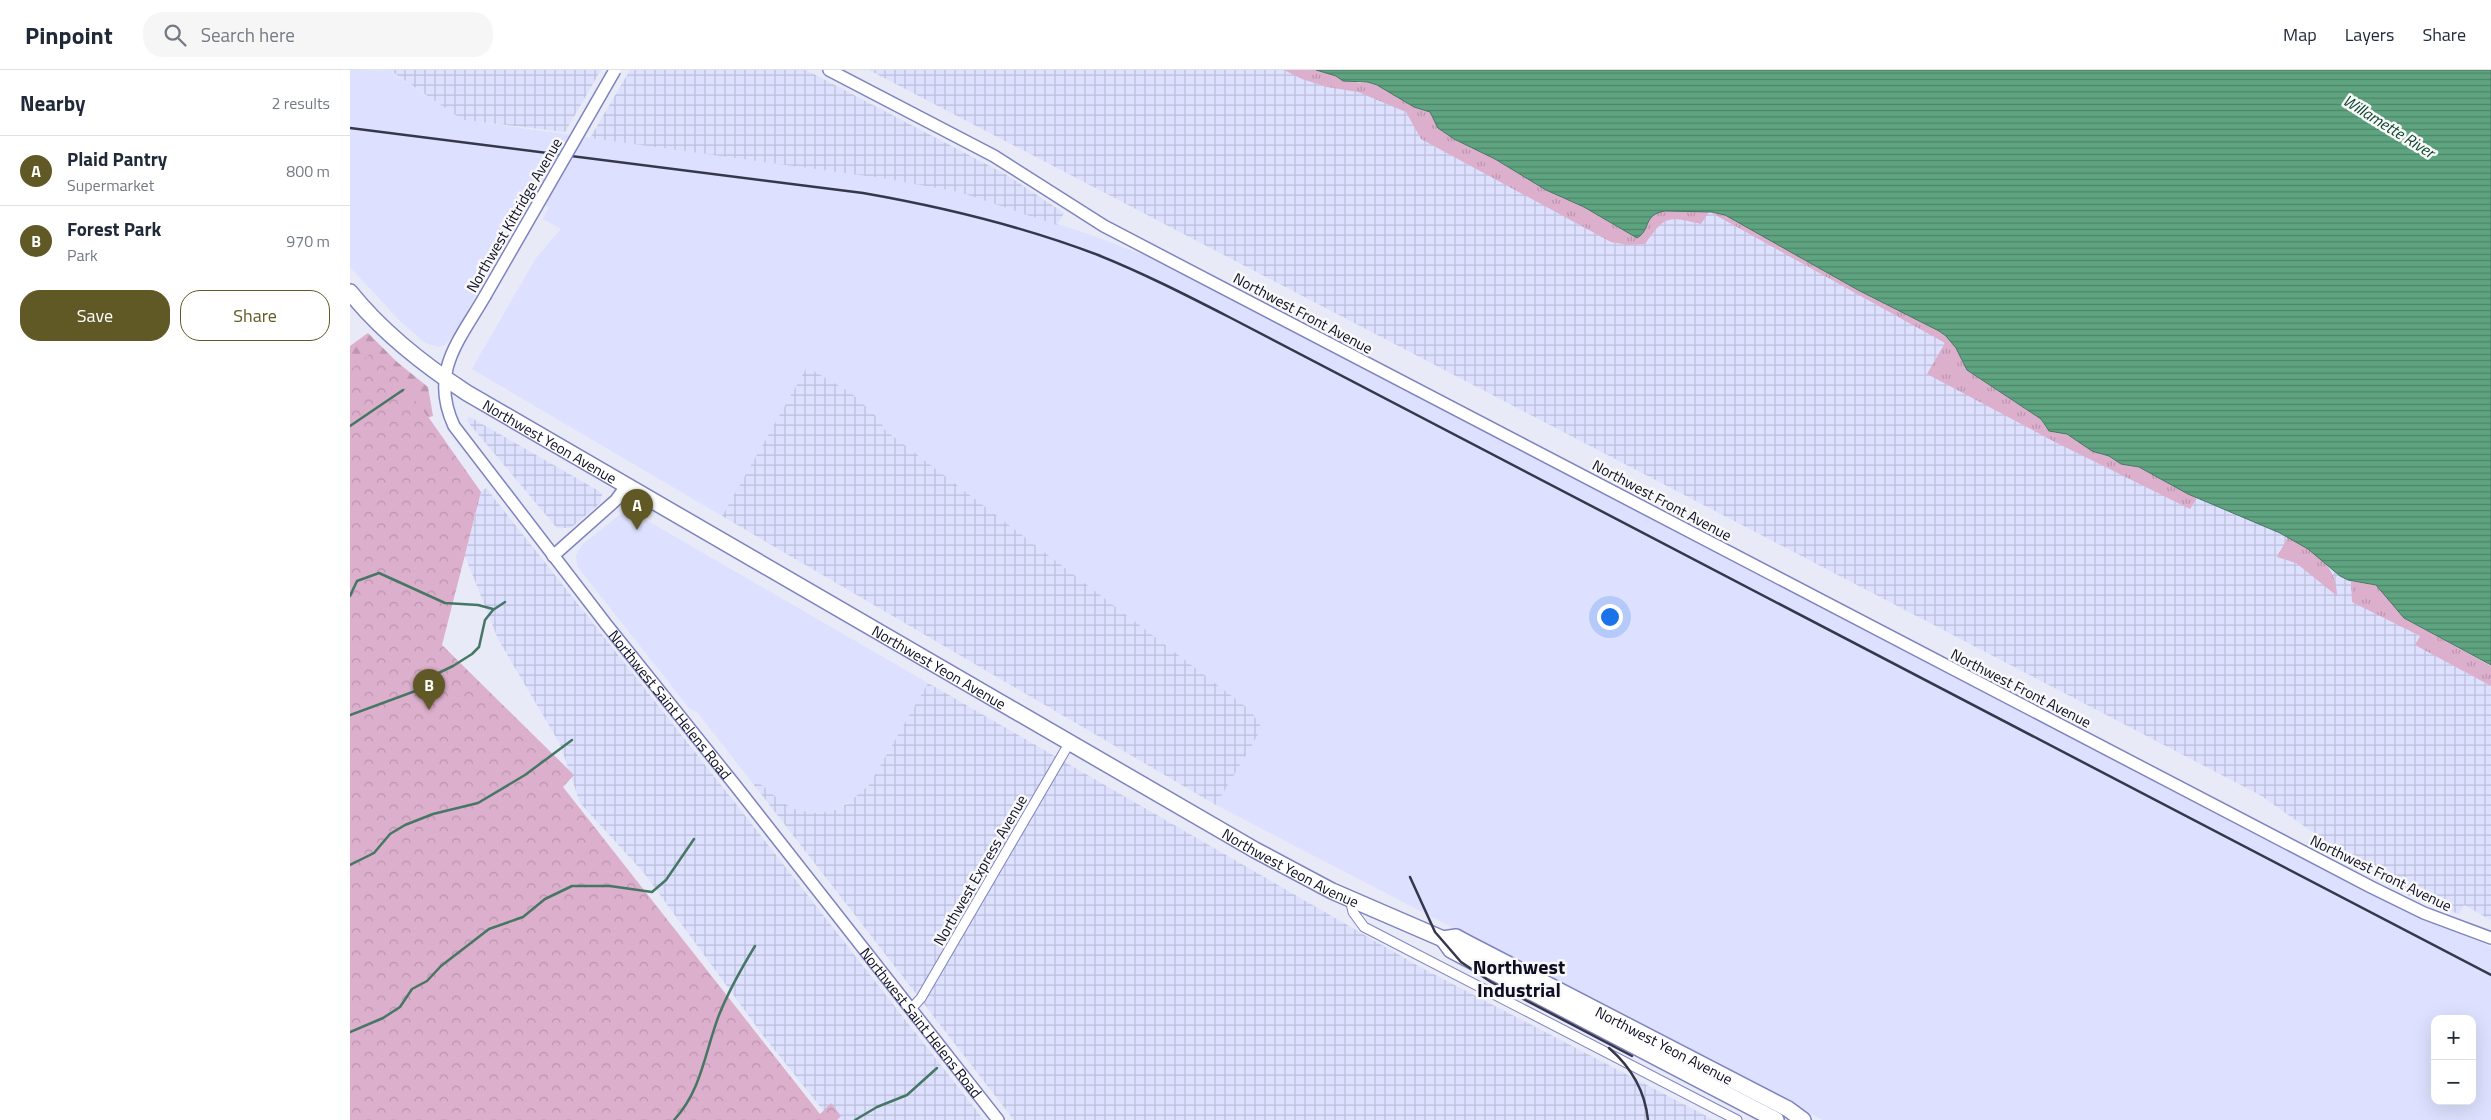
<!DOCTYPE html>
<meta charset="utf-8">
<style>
body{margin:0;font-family:"Titillium Web",sans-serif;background:#f6f6f7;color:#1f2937}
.controls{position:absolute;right:15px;bottom:15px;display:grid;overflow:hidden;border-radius:10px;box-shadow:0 5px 20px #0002}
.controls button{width:45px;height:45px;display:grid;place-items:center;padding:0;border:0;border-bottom:1px solid #e0e1e3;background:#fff;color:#1f2937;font:25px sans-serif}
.you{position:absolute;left:1259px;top:546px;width:18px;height:18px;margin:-12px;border:4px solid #fff;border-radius:50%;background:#1a73e8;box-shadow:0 0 0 8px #1a73e833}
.badge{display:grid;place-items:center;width:32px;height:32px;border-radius:50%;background:#615925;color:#fff;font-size:16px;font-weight:700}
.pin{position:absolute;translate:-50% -41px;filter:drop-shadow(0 1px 2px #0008)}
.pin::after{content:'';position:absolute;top:26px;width:18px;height:15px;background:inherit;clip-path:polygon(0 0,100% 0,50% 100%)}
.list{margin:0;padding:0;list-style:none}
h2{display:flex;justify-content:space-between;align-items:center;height:65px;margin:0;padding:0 20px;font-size:21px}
h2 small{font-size:16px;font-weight:400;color:#747a83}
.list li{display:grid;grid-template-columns:32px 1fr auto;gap:15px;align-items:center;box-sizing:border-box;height:70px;padding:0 20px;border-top:1px solid #e0e1e3}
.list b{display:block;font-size:19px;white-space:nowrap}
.list p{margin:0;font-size:16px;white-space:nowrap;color:#747a83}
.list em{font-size:16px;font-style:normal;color:#747a83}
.actions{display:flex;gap:10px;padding:15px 20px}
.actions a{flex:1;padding:11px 0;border:1px solid #615925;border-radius:20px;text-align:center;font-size:18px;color:#615925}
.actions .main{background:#615925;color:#fff}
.icon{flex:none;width:28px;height:28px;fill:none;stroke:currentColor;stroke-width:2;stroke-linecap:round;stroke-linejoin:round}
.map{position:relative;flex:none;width:2141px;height:1050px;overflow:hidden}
header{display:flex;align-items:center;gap:30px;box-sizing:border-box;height:70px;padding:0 25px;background:#fff;border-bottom:1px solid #e0e1e3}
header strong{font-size:24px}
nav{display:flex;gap:28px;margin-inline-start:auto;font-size:18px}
.search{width:350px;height:45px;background:#f6f6f7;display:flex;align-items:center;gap:12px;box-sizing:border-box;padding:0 18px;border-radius:20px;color:#747a83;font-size:19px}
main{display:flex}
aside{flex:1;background:#fff}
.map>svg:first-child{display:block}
</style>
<header>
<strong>Pinpoint</strong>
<div class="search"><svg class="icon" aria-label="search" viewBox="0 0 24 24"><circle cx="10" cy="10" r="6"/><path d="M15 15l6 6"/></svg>Search here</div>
<nav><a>Map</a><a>Layers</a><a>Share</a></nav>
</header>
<main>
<aside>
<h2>Nearby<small>2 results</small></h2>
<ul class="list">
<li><span class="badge">A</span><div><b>Plaid Pantry</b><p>Supermarket</p></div><em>800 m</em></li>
<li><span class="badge">B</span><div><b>Forest Park</b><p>Park</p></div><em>970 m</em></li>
</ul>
<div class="actions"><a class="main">Save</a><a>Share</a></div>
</aside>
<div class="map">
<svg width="2141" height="1050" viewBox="0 0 2141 1050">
<defs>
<pattern id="industrial-grid" width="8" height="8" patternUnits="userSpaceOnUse" patternTransform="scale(1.25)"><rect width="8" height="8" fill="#dde0fe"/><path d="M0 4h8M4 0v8" fill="none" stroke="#bcbfd9"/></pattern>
<pattern id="grass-tufts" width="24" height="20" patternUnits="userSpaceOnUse" patternTransform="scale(1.25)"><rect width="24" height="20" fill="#dcafcc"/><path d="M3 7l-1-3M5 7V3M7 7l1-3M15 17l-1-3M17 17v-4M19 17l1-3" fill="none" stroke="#bc95af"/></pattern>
<pattern id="forest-firs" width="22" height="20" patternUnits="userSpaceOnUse" patternTransform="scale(1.25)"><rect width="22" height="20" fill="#dcafcc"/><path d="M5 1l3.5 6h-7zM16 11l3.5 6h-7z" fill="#bc95af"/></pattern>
<pattern id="park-crowns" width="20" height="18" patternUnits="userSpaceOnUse" patternTransform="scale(1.25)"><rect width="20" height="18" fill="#dcafcc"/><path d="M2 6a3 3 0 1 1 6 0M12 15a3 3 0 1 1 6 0" fill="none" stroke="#bc95af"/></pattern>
<pattern id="water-rules" width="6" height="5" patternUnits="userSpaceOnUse" patternTransform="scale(1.25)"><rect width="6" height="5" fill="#5fa480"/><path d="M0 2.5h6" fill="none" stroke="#4d8468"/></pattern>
</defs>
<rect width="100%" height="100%" fill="#e8eaf7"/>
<!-- built -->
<g fill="#dde0fe" fill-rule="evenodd">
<path d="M 0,0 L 40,1 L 113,50 L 531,108 L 609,122 L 741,165 L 796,186 L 2063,844 L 2141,877 L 2141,1050 L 1473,1050 L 866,735 L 911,658 L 535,360 L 529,349 L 457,298 L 372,446 L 122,299 L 186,188 L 211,159 L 193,149 L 199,137 L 178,133 L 105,262 L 95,275 L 88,277 L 75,273 L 49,250 L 0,197 ZM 2085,949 L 2122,949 L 2122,1031 L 2085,1031 Z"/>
<path d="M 277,439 L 578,613 L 519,715 L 510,725 L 485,740 L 467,743 L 447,740 L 433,733 L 408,712 L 404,715 L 347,642 L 339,638 L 227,496 L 226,485 L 232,475 Z"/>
</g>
<!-- industrial -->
<g fill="url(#industrial-grid)" fill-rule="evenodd">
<path d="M 35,0 L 251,0 L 215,62 L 113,50 L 41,1 Z"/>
<path d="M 280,0 L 456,0 L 655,104 L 714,143 L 707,155 L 609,122 L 531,108 L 240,68 Z"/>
<path d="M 519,0 L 966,0 L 1332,120 L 1362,142 L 1375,145 L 1976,458 L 2017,539 L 2070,566 L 2066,575 L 2141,616 L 2141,850 L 2114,835 L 2109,844 L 2072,832 L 2041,817 L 1910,725 ZM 1621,303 L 1715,338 L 1696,358 Z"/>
<path d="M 457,297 L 501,323 L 529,349 L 535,360 L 900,640 L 912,658 L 866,735 L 372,446 Z"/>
<path d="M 118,346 L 249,421 L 252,424 L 250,433 L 221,458 L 207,458 L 117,351 Z"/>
<path d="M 136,418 L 371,715 L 634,1050 L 481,1050 L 415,968 L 294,803 L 230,733 L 210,674 L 148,569 L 115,486 L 131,422 Z"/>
<path d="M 578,613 L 1070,897 L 1364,1050 L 664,1050 L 404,715 L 408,712 L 433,733 L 447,740 L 467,743 L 485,740 L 497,734 L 519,715 Z"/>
</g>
<!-- grass -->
<g fill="url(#grass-tufts)">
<path d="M 934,0 L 966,0 L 1009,13 L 1018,12 L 1041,21 L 1064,37 L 1080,42 L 1088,58 L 1104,69 L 1145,89 L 1196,120 L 1234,137 L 1286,168 C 1296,163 1293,156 1298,149 C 1309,134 1343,141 1359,142 L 1351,154 C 1318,146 1315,145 1295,174 L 1278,175 L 1261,172 L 1071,69 L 1056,42 L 1008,22 L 977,17 L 952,9 Z"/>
<path d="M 1360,142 L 1375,145 L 1387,151 L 1508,220 L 1589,261 L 1596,266 L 1606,278 L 1617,300 L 1691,349 L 1696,358 L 1717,364 L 1743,381 L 1759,386 L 1771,394 L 1789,397 L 1847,428 L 1840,439 L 1705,372 L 1577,304 L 1595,273 Z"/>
<path d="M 1938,467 C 1963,482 1987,494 1987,526 L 1946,493 L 1927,487 Z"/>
<path d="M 2001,511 L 2026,515 L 2054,548 L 2141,596 L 2141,616 L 2065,575 L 2070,566 L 2002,532 Z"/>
</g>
<!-- forest -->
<path fill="url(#forest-firs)" d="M 18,263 L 47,292 L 78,317 L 83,346 L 0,373 L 0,276 Z"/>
<!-- park -->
<path fill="url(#park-crowns)" d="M 25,280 L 79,348 L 131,422 L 92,575 L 224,705 L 213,717 L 470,1044 L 481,1033 L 491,1046 L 487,1050 L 0,1050 L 0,300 Z"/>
<!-- water -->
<path fill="url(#water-rules)" stroke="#467764" d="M 966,0 L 2141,0 L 2141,595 L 2054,548 L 2026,515 L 1998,510 L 1990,506 L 1958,479 L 1930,463 L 1838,424 L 1789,397 L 1771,394 L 1759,386 L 1742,381 L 1717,364 L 1699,361 L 1691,349 L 1617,300 L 1606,278 L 1596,266 L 1589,261 L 1508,220 L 1375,145 L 1362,142 L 1315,141 C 1292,145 1302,159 1287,168 L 1234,137 L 1196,120 L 1145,89 L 1104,69 L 1088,58 L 1080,42 L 1064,37 L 1027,15 L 1018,12 L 993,11 L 986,6 Z"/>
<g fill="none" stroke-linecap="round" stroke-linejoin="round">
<!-- stream -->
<g stroke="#467764" stroke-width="2.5">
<path d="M 0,356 L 53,320"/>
<path d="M 0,526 L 7,511 L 29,503 L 95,533 L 128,535 L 143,539"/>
<path d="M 0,645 L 68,620 L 76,609 L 103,596 L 122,584 L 129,577 L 135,550 L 143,540 L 155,532"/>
<path d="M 0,795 L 24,783 L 40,764 L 55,755 L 83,744 L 128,733 L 175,705 L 222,670"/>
<path d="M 0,962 L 33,948 L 50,937 L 62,919 L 77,911 L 91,896 L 139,859 L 173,847 L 195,829 L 222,816 L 260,816 L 302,822 L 316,810 L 344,769"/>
<path d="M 324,1050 C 352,1020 355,981 369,945 C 379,920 391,899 405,876"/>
<path d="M 505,1050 L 527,1037 L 557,1025 L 587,998"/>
</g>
<defs>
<g id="street">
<path d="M 1000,829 L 1003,842 L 1014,857 L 1387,1050"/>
<path d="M 561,939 L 571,928 L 720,672"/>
</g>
<g id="secondary">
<path d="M 479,0 L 644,86 L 754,156 L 2021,817 L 2074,843 L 2141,868"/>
<path id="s1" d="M 135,226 C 109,271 79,302 104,356 L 256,554 L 385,715 L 648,1050"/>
<path d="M 203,486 L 266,430 L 277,415"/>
</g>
<g id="highway">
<path id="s2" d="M 0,222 C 32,262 74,295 117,323 L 905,780 L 982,821 L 1093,869 L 1106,867 L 1119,874 L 1438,1039 L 1453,1050"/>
<path d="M 1093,869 L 1101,880 L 1426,1050"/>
</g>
</defs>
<!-- street casing -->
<use href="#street" stroke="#7e83c0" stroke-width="11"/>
<!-- secondary casing -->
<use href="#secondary" stroke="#7e83c0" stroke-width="14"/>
<!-- highway casing -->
<use href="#highway" stroke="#7e83c0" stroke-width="18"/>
<!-- street -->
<use href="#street" stroke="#fff" stroke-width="9"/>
<!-- secondary -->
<use href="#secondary" stroke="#fff" stroke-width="11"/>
<!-- highway -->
<use href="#highway" stroke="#fff" stroke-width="15"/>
<!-- rail -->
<g stroke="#36374b" stroke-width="2.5">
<path d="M 0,58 L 513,123 C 593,137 672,156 748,185 C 793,203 836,225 879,247 L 2141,905"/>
<path d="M 1060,807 L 1085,862 L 1111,892 L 1141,912 L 1282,986"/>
<path d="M 1259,978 C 1281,997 1295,1021 1298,1050"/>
</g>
<defs>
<path id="secondary-bridge" d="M 135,226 L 265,0"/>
</defs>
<!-- secondary-bridge casing -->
<use href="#secondary-bridge" stroke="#7e83c0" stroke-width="14" stroke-linecap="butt"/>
<!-- secondary-bridge -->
<use href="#secondary-bridge" stroke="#fff" stroke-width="11"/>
</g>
<g text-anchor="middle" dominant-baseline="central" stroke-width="5" stroke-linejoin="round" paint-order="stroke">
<!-- street labels -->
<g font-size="15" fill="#0d0d23" stroke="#f8f8f8">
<text transform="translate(164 145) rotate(-60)">Northwest Kittridge Avenue</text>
<text transform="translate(953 243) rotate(28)">Northwest Front Avenue</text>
<text stroke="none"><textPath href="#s2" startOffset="251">Northwest Yeon Avenue</textPath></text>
<text transform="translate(1312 430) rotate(28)">Northwest Front Avenue</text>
<text stroke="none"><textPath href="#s2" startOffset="701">Northwest Yeon Avenue</textPath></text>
<text transform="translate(1671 618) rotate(27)">Northwest Front Avenue</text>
<text stroke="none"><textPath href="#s1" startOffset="494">Northwest Saint Helens Road</textPath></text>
<text stroke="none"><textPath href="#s2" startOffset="1106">Northwest Yeon Avenue</textPath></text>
<text transform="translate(630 800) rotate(-60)">Northwest Express Avenue</text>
<text transform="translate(2031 803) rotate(26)">Northwest Front Avenue</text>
<text stroke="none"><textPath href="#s1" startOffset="899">Northwest Saint Helens Road</textPath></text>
<text stroke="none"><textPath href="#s2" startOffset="1522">Northwest Yeon Avenue</textPath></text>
</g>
<!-- water labels -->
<g font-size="16" font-style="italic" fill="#0b452c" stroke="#f8f8f8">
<text transform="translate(2039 56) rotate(32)">Willamette River</text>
</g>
<!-- district labels -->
<g font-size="20" font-weight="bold" fill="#0d0d23" stroke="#f8f8f8">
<text x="1169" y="896">Northwest<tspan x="1169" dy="23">Industrial</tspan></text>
</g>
</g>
</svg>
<div class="controls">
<button>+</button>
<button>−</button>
</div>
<div class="you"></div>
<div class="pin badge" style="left:287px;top:460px">A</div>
<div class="pin badge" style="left:79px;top:640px">B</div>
</div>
</main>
